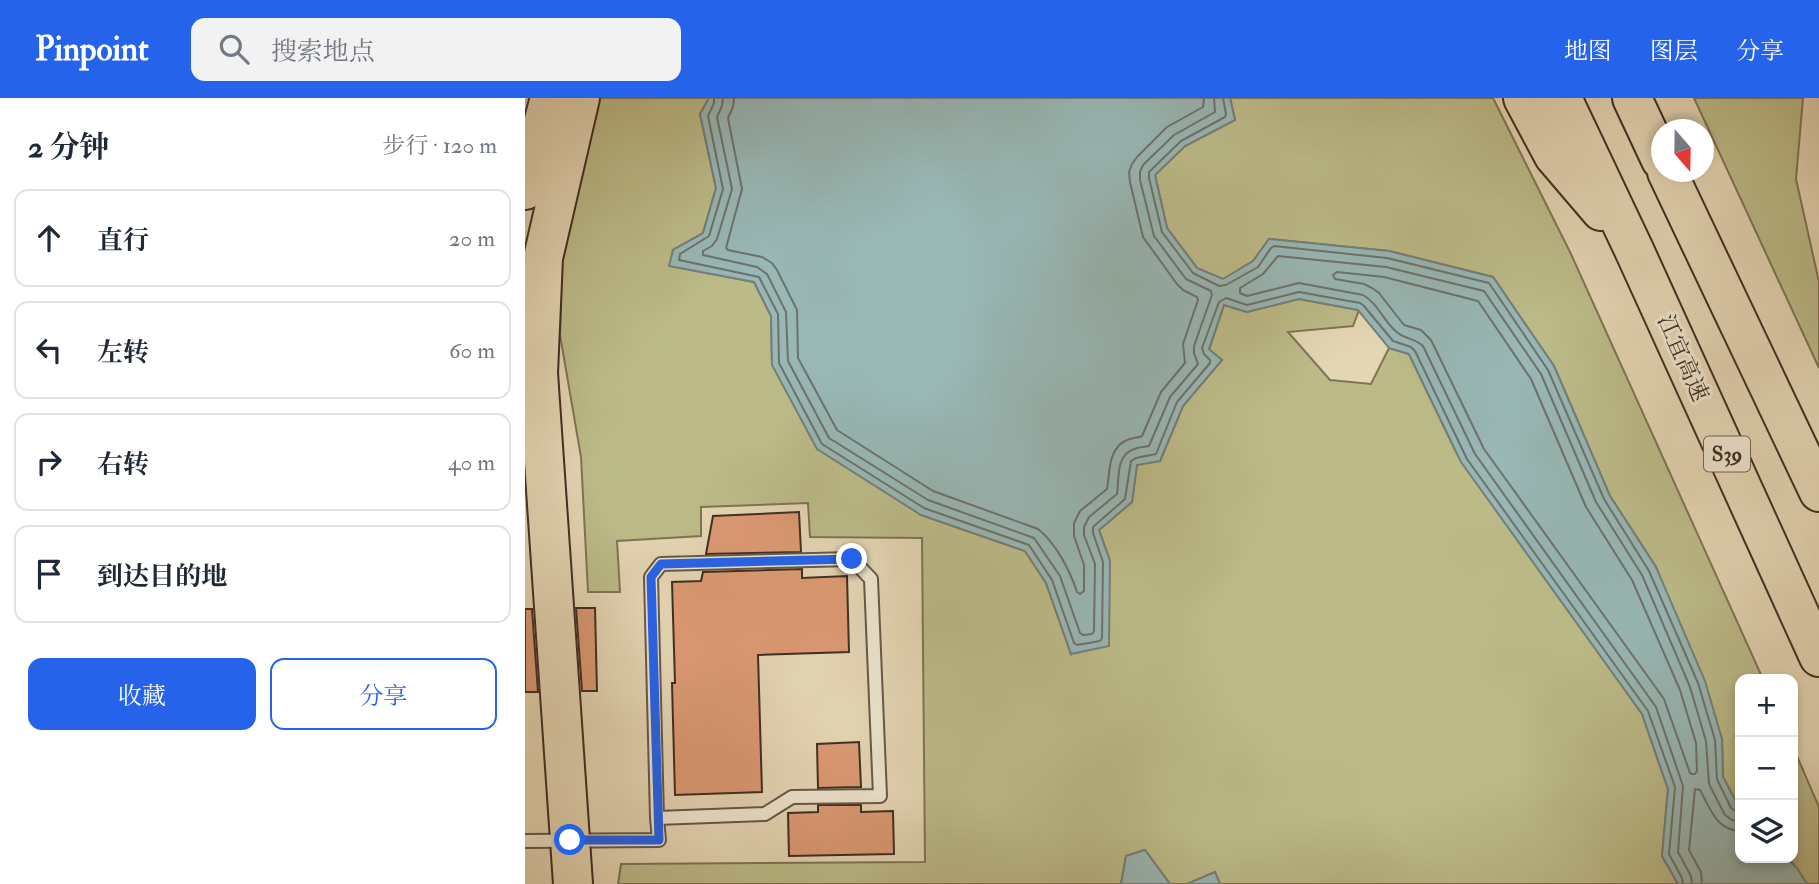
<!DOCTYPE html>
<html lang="zh">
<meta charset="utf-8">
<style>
body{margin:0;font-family:"IM FELL Double Pica","Noto Serif SC",serif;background:#f2f2f3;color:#1f2937}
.controls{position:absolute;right:21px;bottom:21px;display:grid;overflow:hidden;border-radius:14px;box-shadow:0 4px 10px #0003}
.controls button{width:63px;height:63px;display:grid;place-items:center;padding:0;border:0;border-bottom:2px solid #e0e1e3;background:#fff;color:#1f2937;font:35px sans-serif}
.compass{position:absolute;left:1126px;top:21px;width:63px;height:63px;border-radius:50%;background:#fff;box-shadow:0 4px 10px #0003;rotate:160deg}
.stop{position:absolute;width:21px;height:21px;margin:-16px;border:5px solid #2563eb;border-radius:50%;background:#fff}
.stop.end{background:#2563eb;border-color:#fff;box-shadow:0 2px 7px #0008}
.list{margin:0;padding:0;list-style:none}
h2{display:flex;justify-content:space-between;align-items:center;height:91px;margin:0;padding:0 28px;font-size:30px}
h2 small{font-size:23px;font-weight:400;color:#747a83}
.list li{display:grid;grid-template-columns:46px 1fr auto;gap:21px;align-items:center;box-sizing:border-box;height:98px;margin:0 14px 14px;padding:0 14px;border:2px solid #e0e1e3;border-radius:14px}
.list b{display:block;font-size:26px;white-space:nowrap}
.list em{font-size:23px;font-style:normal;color:#747a83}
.actions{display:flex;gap:14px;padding:21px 28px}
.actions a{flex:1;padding:16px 0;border:2px solid #2563eb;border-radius:14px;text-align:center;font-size:24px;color:#2563eb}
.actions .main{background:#2563eb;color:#fff}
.icon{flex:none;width:38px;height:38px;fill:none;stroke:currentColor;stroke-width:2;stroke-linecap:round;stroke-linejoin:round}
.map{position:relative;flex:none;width:1294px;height:786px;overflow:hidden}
header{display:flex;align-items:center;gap:42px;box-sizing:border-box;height:98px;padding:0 35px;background:#2563eb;color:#fff}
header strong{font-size:33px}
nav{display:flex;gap:38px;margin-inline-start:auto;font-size:24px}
.search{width:490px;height:63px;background:#f2f2f3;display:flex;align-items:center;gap:18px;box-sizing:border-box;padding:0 24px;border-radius:14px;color:#747a83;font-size:26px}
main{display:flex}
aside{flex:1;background:#fff}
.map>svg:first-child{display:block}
</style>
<header>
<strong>Pinpoint</strong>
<div class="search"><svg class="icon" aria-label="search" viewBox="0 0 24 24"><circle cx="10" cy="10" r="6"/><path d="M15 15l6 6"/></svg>搜索地点</div>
<nav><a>地图</a><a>图层</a><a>分享</a></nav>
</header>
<main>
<aside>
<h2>2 分钟<small>步行 · 120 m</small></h2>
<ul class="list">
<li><svg class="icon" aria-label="ahead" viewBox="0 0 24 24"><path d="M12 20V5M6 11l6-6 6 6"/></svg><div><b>直行</b></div><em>20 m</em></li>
<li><svg class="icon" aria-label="left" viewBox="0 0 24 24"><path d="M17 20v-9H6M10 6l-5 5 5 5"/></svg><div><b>左转</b></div><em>60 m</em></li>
<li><svg class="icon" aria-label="right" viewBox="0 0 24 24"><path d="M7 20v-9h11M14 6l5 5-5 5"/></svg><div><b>右转</b></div><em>40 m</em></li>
<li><svg class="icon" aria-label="arrive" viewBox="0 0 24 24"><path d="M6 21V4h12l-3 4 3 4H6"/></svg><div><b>到达目的地</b></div></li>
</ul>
<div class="actions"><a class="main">收藏</a><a>分享</a></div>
</aside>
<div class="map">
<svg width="1294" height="786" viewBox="0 0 1294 786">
<rect width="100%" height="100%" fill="#e4d5b3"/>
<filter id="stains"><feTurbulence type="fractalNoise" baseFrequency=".00286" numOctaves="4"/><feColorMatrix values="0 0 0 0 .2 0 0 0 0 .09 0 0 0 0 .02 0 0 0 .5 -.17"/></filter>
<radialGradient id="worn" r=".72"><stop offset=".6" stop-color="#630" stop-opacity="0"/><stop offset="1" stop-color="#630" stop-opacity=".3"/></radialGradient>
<!-- green -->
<g fill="#bcbb88" stroke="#7e7456" stroke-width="2">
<path d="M 72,0 L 184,0 L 175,16 L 191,90 L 178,135 L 148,152 L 145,168 L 229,184 L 246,218 L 247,267 L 396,417 L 500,453 L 521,485 L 546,556 L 585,463 L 574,432 L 607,404 L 612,366 L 635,363 L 658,308 L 697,262 L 684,252 L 699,207 L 722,214 L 774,201 L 834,212 L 828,228 L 763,234 L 805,282 L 846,286 L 864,250 L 884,256 L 931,354 L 1117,616 L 1143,691 L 1137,758 L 1153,786 L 695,786 L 690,774 L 662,786 L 645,786 L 620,752 L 601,758 L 596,786 L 93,786 L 96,766 L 400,764 L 397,440 L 285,439 L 283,405 L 176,409 L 176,438 L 92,443 L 95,494 L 63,494 L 56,359 L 35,237 L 38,134 Z"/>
<path d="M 705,0 L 968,0 L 1046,156 L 1238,581 L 1215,581 L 1215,711 L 1198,679 L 1197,641 L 1131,469 L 1085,398 L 1029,268 L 968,179 L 864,153 L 744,141 L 728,163 L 697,182 L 672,170 L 642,130 L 630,77 L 660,48 L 710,22 Z"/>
<path d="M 1169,0 L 1278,0 L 1271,81 L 1294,184 L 1294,270 Z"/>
<path d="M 1268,649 L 1294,709 L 1294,786 L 1282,786 L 1272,770 L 1262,760 L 1268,760 Z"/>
</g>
<!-- water -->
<g fill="#98b7b5" stroke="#74807b" stroke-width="2">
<path d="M 184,0 L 705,0 L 710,22 L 660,48 L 630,77 L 642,130 L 672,170 L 698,181 L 728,163 L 744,141 L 864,153 L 968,179 L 1029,268 L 1085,398 L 1131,469 L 1180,583 L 1197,641 L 1198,679 L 1215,711 L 1215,760 L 1262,760 L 1272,770 L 1282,786 L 1153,786 L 1137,758 L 1143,691 L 1117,616 L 936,364 L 884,256 L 864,250 L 833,212 L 774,201 L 722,214 L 699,207 L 684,251 L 697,262 L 658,308 L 635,363 L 612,367 L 607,404 L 574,432 L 585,463 L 584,548 L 546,556 L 521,485 L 500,453 L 396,417 L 292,351 L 247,267 L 246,218 L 229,184 L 144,168 L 148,152 L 178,135 L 191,90 L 175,16 Z"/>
<path d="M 620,752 L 645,786 L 596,786 L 601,758 Z"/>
<path d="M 690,774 L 695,786 L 662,786 Z"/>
</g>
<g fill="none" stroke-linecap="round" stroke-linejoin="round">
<!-- shore -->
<g stroke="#6c726c" stroke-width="2">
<path d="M 189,0 L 189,5 L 183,18 L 198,91 L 184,138 L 155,156 L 154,162 L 234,179 L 253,216 L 254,265 L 297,346 L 399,410 L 504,447 L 527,482 L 549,545 L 552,547 L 575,543 L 577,540 L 578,464 L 568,435 L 568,429 L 600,401 L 606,363 L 611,360 L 631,356 L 652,304 L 685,265 L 685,262 L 679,256 L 677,250 L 694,204 L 701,200 L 722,207 L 774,194 L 835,205 L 839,208 L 868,243 L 886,249 L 890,253 L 942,361 L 1123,613 L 1150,689 L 1144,756 L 1157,780 L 1158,786"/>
<path d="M 198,0 L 197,8 L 192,19 L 207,91 L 192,141 L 187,148 L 178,153 L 178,157 L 232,169 L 242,176 L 261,214 L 263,263 L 304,340 L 403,402 L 509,440 L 535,478 L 555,535 L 558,537 L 567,536 L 569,533 L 570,466 L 559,437 L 559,429 L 564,419 L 592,396 C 594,383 591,358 607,352 C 612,349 619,349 624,348 L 645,299 L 673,266 L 669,255 L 669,248 L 687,197 L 686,193 L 661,181 L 629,138 L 615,82 L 615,74 L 618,67 L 649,37 L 690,14 L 689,0"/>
<path d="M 209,0 L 208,9 L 203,20 L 217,91 L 201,150 L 203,152 L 237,159 L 247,165 L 252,172 L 272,212 L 273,260 L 312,332 L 408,393 L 513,431 C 531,445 545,473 552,494 L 555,496 L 559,493 L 559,467 L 549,438 L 549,425 L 555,413 L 582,391 C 585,374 583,352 600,343 C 605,340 612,340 617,338 L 636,294 L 660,265 L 658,246 L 673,202 L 672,199 L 658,192 L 652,186 L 618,139 L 605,84 L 604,74 L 607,66 L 612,59 L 642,29 L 678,9 L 679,0"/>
<path d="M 698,0 L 701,16 L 700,19 L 656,43 L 624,74 L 624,80 L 637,134 L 668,175 L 694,188 L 701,187 L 733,169 L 746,150 L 749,148 L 862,160 L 964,185 L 1023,272 L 1079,401 L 1124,473 L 1173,585 L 1190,642 L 1192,681 L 1206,710 L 1210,713 L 1215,714"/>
<path d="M 812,174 L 859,179 L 953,203 L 1006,281 L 1061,409 L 1107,482 L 1155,592 L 1171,645 L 1172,673 L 1170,676 L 1167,676 L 1165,675 L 1139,601 L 959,351 L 906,242 L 896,232 L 879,227 L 854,195 L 847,190 L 839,186 L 810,181 L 808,177 Z"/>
<path d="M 1167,786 L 1166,778 L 1153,754 L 1158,688 L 1131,609 L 950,356 L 898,248 C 890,240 880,241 873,235 C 859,225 854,206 838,197 L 774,185 L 722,198 L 715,195 L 715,190 L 738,176 L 753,158 L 861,169 L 959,193 L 1016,276 L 1071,404 L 1117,477 L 1165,589 L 1181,643 L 1184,686 L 1200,717 L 1207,722 L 1215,723"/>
<path d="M 1177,786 L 1176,774 L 1164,752 L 1170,691 L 1175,692 C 1185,710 1191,732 1215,733"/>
</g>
</g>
<!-- building -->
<g fill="#db9972" stroke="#3f2e23" stroke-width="2">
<path d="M 274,414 L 276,454 L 181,456 L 188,418 Z"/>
<path d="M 277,471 L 277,480 L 322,478 L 324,554 L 233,557 L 237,694 L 150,697 L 147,585 L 150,585 L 147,484 L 176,483 L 178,474 Z"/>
<path d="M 51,510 L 70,510 L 72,593 L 57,593 Z"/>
<path d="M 0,511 L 7,511 L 13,594 L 0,594 Z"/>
<path d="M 334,644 L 336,689 L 293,690 L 292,646 Z"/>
<path d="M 293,707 L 336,707 L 336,714 L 368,713 L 369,756 L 264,758 L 263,715 L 293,714 Z"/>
</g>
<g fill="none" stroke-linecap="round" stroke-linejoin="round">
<defs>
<path id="lane" d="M 0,743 L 134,742 L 132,720 L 126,479 L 136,466 L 327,461 L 346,481 L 355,698 L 267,699 L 240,716 L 132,720"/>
<g id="highway">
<path d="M 998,0 L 1029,58 L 1076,113"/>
<path d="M 1037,0 L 1110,154 L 1294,559"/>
<path d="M 1107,0 L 1136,62"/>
<path d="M 1142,74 L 1294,394"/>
<path d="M 0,92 L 25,0"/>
<path d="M 48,786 L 13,275 L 18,160 L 55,0"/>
</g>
</defs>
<!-- lane casing -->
<use href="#lane" stroke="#685847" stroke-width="16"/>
<!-- highway casing -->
<use href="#highway" stroke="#3f2e23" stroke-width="42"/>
<!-- lane -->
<use href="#lane" stroke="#ede4ce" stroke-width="12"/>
<!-- highway -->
<use href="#highway" stroke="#e4d5b3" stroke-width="38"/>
</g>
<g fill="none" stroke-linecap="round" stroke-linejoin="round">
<!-- route -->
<path stroke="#2563eb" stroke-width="9" d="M 45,742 L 134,742 L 126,479 L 136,466 L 327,461"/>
</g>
<g text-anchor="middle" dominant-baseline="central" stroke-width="6" stroke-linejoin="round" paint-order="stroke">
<!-- shield labels -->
<rect fill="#ede4ce" stroke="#736556" stroke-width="2" x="1179" y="338.5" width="46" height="35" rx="5"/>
<g font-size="21" font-weight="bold" fill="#3f2e23">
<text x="1202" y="356">S39</text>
</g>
<!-- street labels -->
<g font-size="23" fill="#3f2e23" stroke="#ede4ce">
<text transform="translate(1158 260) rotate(66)">江宜高速</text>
</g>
</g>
<rect width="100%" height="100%" filter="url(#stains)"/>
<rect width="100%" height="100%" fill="url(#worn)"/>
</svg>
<div class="controls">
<button>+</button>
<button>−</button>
<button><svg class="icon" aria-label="layers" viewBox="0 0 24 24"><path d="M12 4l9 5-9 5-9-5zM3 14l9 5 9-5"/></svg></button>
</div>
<svg class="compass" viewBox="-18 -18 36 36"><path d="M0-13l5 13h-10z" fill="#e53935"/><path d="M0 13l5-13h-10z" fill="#747a83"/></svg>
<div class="stop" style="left:45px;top:742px"></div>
<div class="stop end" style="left:327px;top:461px"></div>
</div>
</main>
